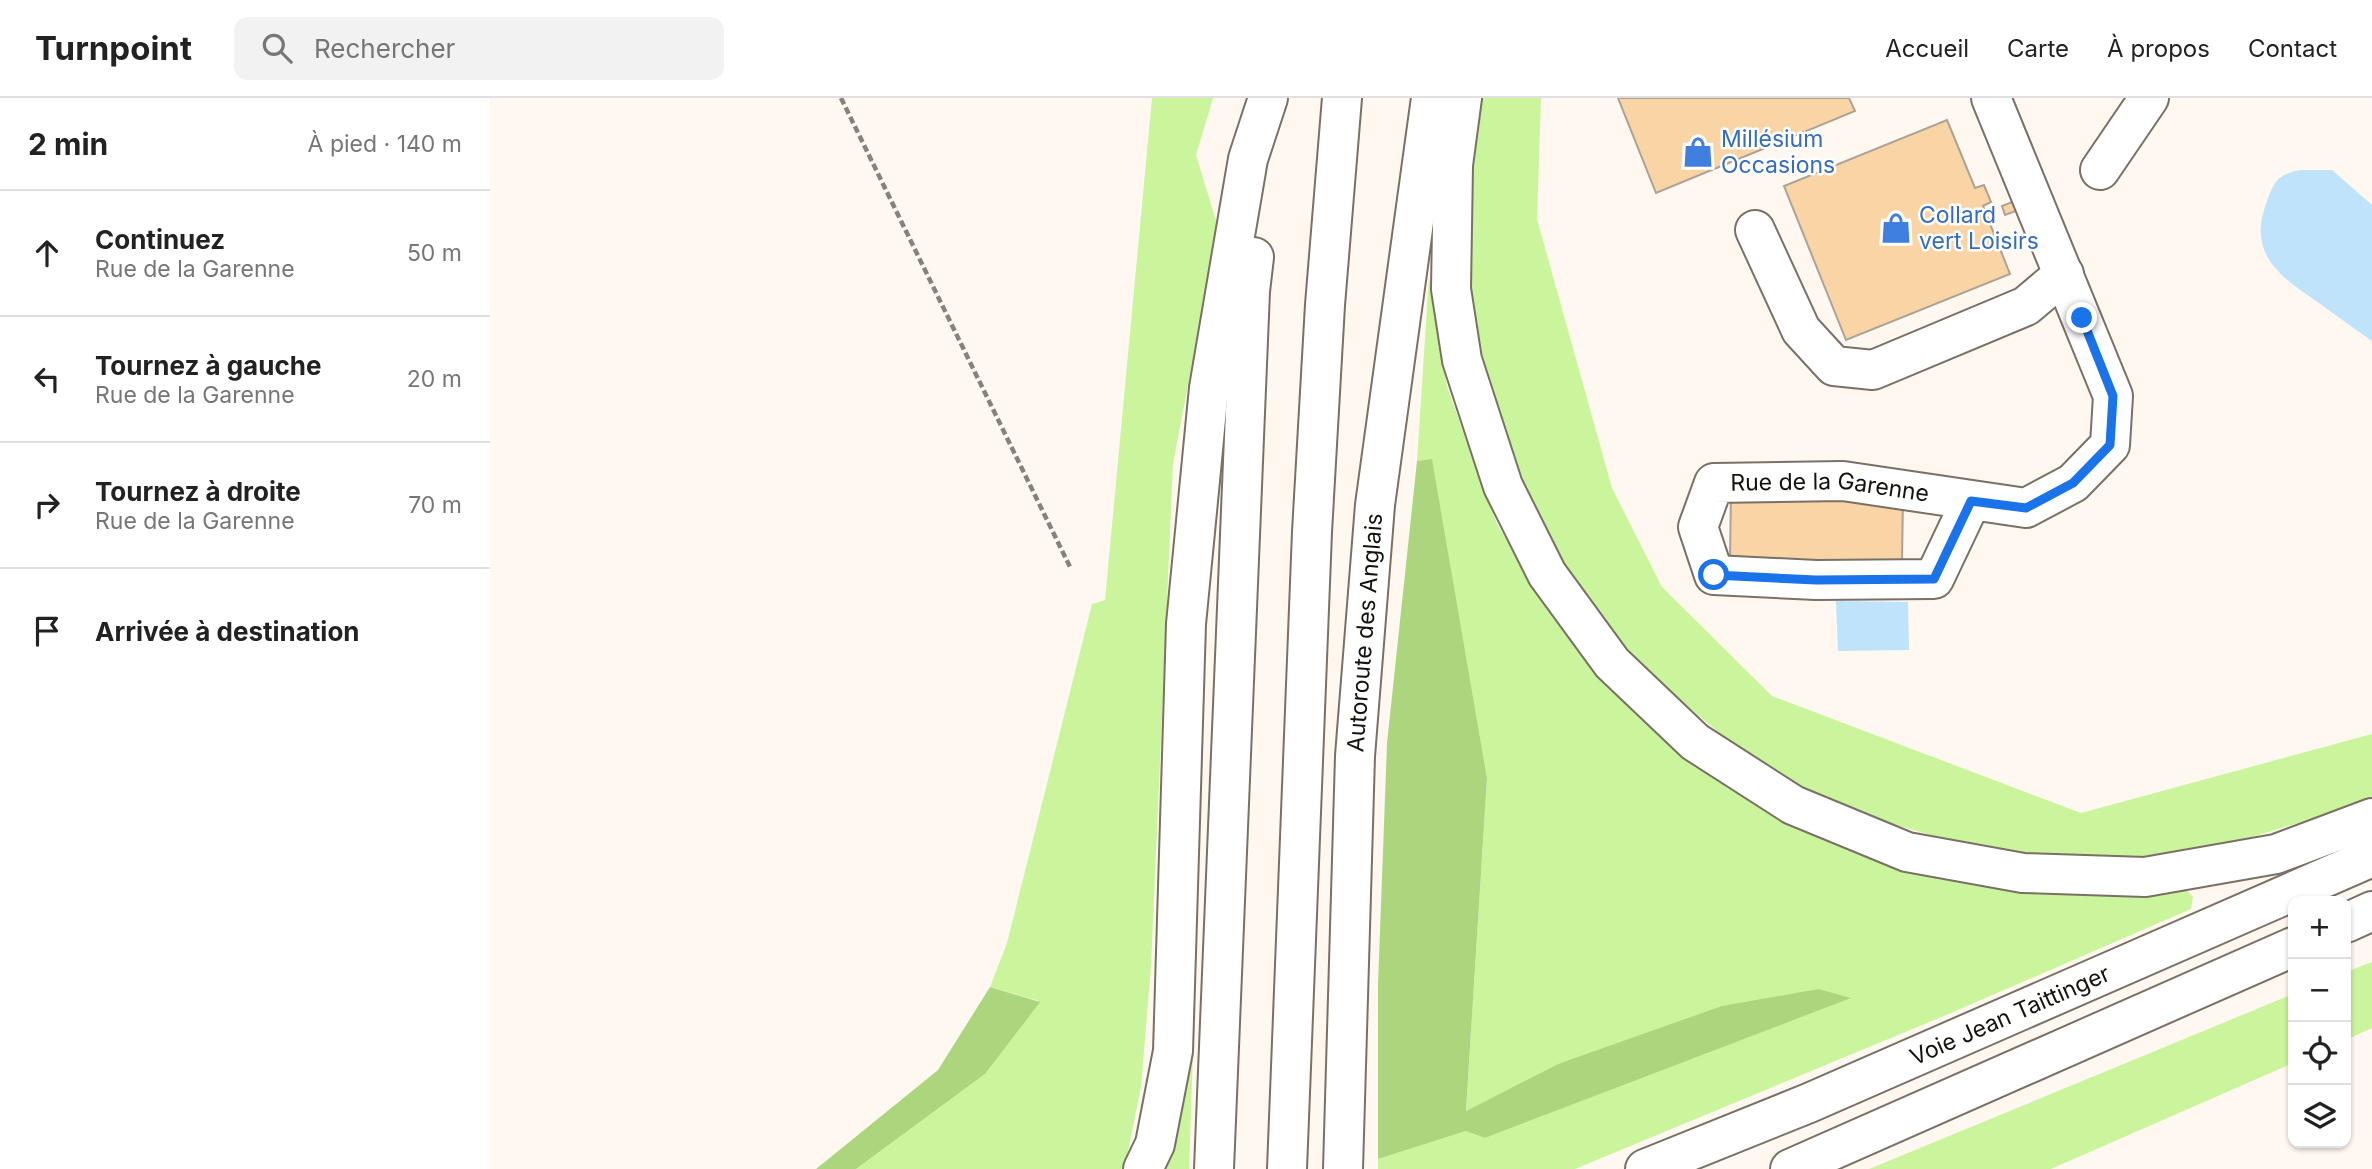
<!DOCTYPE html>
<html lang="fr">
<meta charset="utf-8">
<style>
body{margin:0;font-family:Inter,sans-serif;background:#f2f2f2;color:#222}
.controls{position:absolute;right:21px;bottom:21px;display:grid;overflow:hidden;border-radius:14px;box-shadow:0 2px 5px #0004}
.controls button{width:63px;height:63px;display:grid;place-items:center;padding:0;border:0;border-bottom:2px solid #e0e0e0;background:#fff;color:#222;font:35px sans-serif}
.stop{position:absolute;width:21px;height:21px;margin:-16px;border:5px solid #1a73e8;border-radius:50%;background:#fff}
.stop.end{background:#1a73e8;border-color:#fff;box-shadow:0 2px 7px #0008}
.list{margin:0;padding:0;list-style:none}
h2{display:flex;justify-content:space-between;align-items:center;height:91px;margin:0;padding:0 28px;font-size:30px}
h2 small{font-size:23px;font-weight:400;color:#767676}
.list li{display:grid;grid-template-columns:46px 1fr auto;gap:21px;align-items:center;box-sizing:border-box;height:126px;padding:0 28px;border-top:2px solid #e0e0e0}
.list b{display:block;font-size:26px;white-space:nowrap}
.list p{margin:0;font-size:23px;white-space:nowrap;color:#767676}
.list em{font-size:23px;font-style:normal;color:#767676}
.icon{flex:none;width:38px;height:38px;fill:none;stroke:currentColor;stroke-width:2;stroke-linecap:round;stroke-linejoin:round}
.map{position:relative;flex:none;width:1882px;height:1071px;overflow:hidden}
header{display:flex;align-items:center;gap:42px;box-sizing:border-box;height:98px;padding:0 35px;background:#fff;border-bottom:2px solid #e0e0e0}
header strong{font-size:33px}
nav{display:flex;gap:38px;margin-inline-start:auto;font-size:24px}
.search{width:490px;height:63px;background:#f2f2f2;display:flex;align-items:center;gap:18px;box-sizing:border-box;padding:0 24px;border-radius:14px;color:#767676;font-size:26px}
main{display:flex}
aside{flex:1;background:#fff}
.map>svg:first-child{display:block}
</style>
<header>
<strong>Turnpoint</strong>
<div class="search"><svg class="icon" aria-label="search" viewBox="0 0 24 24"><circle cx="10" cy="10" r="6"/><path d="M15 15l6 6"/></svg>Rechercher</div>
<nav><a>Accueil</a><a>Carte</a><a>À propos</a><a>Contact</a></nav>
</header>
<main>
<aside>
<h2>2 min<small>À pied · 140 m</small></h2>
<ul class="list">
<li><svg class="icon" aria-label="ahead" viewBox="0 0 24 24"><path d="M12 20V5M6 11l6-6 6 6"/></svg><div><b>Continuez</b><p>Rue de la Garenne</p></div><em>50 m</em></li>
<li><svg class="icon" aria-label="left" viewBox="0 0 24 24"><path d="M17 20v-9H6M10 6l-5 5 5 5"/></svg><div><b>Tournez à gauche</b><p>Rue de la Garenne</p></div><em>20 m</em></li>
<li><svg class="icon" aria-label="right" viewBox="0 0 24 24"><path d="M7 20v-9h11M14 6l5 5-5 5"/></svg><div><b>Tournez à droite</b><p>Rue de la Garenne</p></div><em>70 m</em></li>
<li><svg class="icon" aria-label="arrive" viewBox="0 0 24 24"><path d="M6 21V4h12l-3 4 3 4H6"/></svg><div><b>Arrivée à destination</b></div></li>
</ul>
</aside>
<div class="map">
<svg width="1882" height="1071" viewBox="0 0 1882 1071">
<rect width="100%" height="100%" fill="#fff8f0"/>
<!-- green -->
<g fill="#caf59c">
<path d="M 662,0 L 723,0 L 706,57 L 728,129 L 683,366 L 661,869 L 651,989 L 636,1063 L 631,1071 L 366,1071 L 495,976 L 549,903 L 500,889 L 517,845 L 602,506 L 615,502 Z"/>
<path d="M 987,0 L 1051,0 L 1047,121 L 1122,390 L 1172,489 L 1282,598 L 1591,715 L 1882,636 L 1882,702 L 1753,742 L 1693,755 L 1616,761 L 1548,757 L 1448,739 L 1378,719 L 1293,680 L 1239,643 L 1183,596 L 1138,552 L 1089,487 L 1048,426 L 1019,363 L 987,246 L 979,181 L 976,107 Z"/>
<path d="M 939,179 L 957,288 L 977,345 L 1007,426 L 1057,506 L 1272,707 L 1695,790 L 1703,799 L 1701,811 L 1454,918 L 1085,1071 L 888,1071 L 888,1061 L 976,1033 L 995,1040 L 1360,900 L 1329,891 L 1068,966 L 976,1013 L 997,680 L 942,362 L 927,363 Z"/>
<path d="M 697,837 L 707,837 L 699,1071 L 664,1071 Z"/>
<path d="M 1882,864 L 1882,930 L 1856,942 L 1856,874 Z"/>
<path d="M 1803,896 L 1803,965 L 1561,1071 L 1379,1071 Z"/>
</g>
<!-- forest -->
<g fill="#acd67d">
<path d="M 942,361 L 997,680 L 976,1013 L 1068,966 L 1232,908 L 1329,891 L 1361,900 L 995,1040 L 976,1033 L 888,1061 L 888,887 L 897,645 L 927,363 Z"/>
<path d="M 500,889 L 550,904 L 495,976 L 366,1071 L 326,1071 L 448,972 Z"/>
</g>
<!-- water -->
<g fill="#bee3fa">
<path d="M 1811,72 L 1842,72 L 1882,107 L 1882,243 C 1864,230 1846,218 1829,205 C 1792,180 1757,157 1776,106 C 1784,84 1787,76 1811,72 Z"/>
<path d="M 1346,503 L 1418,504 L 1419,552 L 1348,553 Z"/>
</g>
<!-- building -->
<g fill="#f9d4a4" stroke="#aca296" stroke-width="2">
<path d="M 1128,0 L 1359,0 L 1365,13 L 1166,95 Z"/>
<path d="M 1457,22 L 1485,90 L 1494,87 L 1501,104 L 1493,108 L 1520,176 L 1356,242 L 1294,88 Z"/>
<path d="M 1527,102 L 1531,111 L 1515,117 L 1512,108 Z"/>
<path d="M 1241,393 L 1413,397 L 1412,465 L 1240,460 Z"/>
</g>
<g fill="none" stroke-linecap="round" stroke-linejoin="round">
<defs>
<g id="minor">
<path d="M 1610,72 L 1659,0"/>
<path d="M 1265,132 L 1311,232 L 1344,268 L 1383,272 L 1536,208 L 1574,176"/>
<path id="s1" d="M 1481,403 L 1444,481 L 1326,482 L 1224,477 L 1208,429 L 1224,385 L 1353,383 L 1536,410 L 1583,385 L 1620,347 L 1623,298 L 1501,0"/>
</g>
<g id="highway">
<path d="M 972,0 L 963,67 L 961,191 L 972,262 L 1013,388 L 1057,476 L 1122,565 L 1205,644 L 1303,707 L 1417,754 L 1533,775 L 1655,779 L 1786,756 L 1882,720"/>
<path d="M 1856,825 L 1882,813"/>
<path d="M 653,1071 L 665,1046 L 683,953 L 696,526 L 719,290 L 758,61 L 778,0"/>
<path d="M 724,1071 L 760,193 L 764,159"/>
<path d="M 797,1071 L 822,434 L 835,207 L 852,0"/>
<path id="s2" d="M 853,1071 L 865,658 L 885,407 L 941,0"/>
<path id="s3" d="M 1155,1071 L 1319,1005 L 1882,759"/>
<path d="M 1300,1071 L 1803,849"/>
</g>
</defs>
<!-- minor casing -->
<use href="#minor" stroke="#7a7065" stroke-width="42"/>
<!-- highway casing -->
<use href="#highway" stroke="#7a7065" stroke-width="42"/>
<!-- path -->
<path stroke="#87827c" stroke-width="4.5" stroke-dasharray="7 3.5" stroke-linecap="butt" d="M 351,0 L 581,471"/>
<!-- minor -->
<use href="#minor" stroke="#fff" stroke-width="38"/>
<!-- highway -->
<use href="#highway" stroke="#fff" stroke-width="38"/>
</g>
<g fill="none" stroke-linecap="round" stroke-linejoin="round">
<!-- route -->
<path stroke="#1a73e8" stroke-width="9" d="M 1224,477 L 1326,482 L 1444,481 L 1481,403 L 1536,410 L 1583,385 L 1620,347 L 1623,298 L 1592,220"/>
</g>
<!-- icons -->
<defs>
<symbol id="shop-bare" viewBox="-9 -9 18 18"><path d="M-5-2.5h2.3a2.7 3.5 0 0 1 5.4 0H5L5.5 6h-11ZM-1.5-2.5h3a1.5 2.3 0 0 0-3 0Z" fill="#3f7fe0" stroke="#fff" stroke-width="2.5" paint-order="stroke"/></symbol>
</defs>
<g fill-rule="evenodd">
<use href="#shop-bare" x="1186" y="32" width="44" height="44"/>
<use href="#shop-bare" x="1384" y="108" width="44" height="44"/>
</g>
<g text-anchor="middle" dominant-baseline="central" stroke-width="5" stroke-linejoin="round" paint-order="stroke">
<!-- shop labels -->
<g font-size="23" fill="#366cbe" stroke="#fff" text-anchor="start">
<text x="1231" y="41">Millésium<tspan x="1231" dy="26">Occasions</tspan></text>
<text x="1429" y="117">Collard<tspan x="1429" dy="26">vert Loisirs</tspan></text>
</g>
<!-- street labels -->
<g font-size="23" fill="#15120d" stroke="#fff">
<text stroke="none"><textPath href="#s1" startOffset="520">Rue de la Garenne</textPath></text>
<text stroke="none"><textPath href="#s2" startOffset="537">Autoroute des Anglais</textPath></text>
<text stroke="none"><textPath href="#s3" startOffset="396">Voie Jean Taittinger</textPath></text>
</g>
</g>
</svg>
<div class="controls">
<button>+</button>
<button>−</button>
<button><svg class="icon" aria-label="locate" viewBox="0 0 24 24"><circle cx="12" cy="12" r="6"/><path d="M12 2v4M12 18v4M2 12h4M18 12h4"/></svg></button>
<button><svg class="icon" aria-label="layers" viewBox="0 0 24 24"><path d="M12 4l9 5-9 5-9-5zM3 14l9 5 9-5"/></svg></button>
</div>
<div class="stop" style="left:1224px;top:477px"></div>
<div class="stop end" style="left:1592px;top:220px"></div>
</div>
</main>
